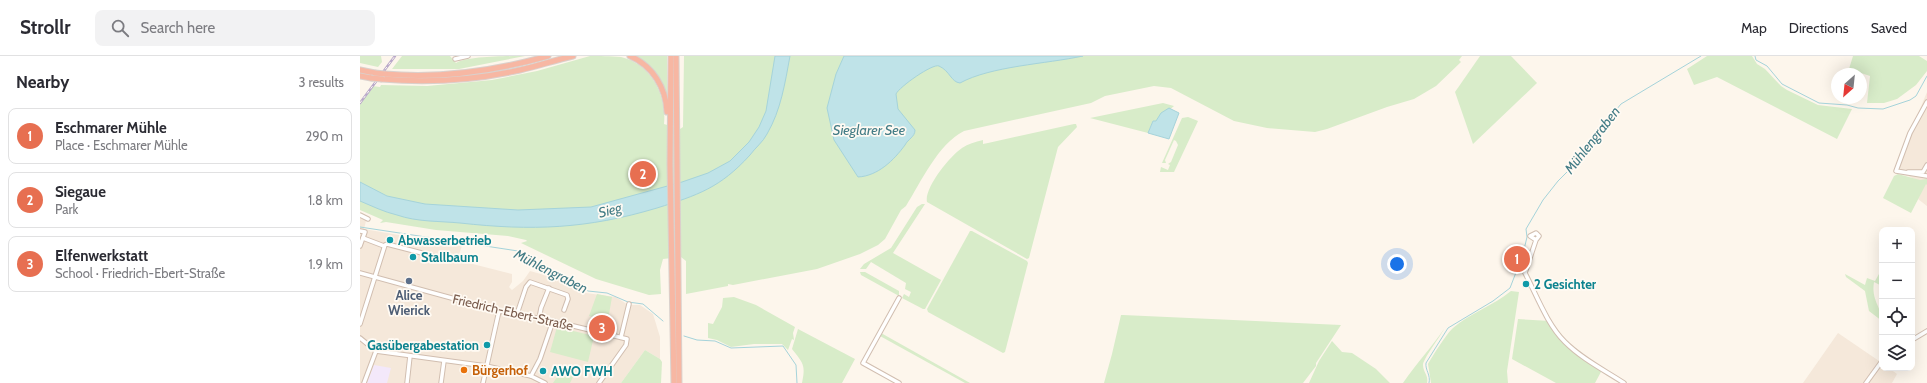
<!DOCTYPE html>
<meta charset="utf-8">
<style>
body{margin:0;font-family:Cabin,sans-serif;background:#f2f2f3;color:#2b2b33}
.controls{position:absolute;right:12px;bottom:12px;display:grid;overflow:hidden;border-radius:8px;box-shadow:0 4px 16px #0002}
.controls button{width:36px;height:36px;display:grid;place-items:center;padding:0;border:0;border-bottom:1px solid #e1e1e2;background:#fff;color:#2b2b33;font:20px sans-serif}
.compass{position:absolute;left:1471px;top:12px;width:36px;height:36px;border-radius:50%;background:#fff;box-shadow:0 4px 16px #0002;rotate:207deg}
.you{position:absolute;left:1037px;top:208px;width:14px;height:14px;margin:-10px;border:3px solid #fff;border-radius:50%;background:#1a73e8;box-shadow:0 0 0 6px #1a73e833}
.badge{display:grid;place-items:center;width:26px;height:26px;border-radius:50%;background:#e76f51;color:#fff;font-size:13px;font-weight:700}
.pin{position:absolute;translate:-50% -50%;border:2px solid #fff;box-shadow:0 1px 4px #0006}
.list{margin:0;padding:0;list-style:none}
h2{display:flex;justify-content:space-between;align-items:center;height:52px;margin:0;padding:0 16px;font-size:17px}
h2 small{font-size:13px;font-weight:400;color:#7c7c81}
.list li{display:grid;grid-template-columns:26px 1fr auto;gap:12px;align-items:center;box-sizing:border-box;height:56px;margin:0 8px 8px;padding:0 8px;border:1px solid #e1e1e2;border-radius:8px}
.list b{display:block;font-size:15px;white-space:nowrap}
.list p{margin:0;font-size:13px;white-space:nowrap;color:#7c7c81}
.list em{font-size:13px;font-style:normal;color:#7c7c81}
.icon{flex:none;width:22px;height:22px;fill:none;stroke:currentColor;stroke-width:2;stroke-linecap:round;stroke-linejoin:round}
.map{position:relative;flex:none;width:1567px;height:327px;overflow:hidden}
header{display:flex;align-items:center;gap:24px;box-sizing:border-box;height:56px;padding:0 20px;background:#fff;border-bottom:1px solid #e1e1e2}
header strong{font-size:19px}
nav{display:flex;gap:22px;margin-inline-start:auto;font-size:14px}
.search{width:280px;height:36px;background:#f2f2f3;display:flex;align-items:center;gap:10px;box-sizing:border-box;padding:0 14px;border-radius:8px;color:#7c7c81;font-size:15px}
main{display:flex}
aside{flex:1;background:#fff}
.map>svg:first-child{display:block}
</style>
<header>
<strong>Strollr</strong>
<div class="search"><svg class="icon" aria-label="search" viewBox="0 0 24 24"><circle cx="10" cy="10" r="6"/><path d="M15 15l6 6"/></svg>Search here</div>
<nav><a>Map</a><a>Directions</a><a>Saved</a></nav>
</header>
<main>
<aside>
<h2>Nearby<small>3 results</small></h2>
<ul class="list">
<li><span class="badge">1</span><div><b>Eschmarer Mühle</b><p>Place · Eschmarer Mühle</p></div><em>290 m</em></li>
<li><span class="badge">2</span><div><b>Siegaue</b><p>Park</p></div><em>1.8 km</em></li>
<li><span class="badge">3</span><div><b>Elfenwerkstatt</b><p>School · Friedrich-Ebert-Straße</p></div><em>1.9 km</em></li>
</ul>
</aside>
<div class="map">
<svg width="1567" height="327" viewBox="0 0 1567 327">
<rect width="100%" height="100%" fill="#fdf6ec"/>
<!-- residential -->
<g fill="#f5e8da">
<path d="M 1567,36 L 1567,150 L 1558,143 L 1565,128 L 1548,120 L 1538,118 L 1535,114 Z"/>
<path d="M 0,161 L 6,165 L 4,173 L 102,190 L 97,204 L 152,218 L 152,226 L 149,231 L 152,234 L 163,225 L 170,215 L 195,222 L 214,230 L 215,228 L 226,237 L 256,241 L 268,249 L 280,249 L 293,258 L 300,281 L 300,303 L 285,294 L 261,327 L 0,327 Z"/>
<path d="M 1478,277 L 1522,307 L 1522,312 L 1529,312 L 1537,318 L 1532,327 L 1443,327 Z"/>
</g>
<!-- education -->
<path fill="#f3e8fa" d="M 14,309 L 31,312 L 27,327 L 7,327 Z"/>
<!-- green -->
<g fill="#d8ecc9">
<path d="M 0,0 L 21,0 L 22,6 L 18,11 L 0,7 Z"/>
<path d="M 42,0 L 90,0 L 96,7 C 108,0 149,0 165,0 L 99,13 L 32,13 Z"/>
<path d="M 230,0 C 239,0 251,0 261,1 C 291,8 307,39 304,68 L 320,73 L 323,71 L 324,0 L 1102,0 L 1099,4 L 1101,6 L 1076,30 L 1054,43 L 1027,51 L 967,73 L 955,76 L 907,72 L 874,65 L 811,32 L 794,30 L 745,40 L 731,47 L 604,75 C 578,88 561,126 546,150 L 541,154 L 525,183 L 518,189 L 500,198 L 457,213 L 373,229 L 368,228 L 368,230 L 326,238 L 326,205 L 321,201 L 303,203 L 300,214 L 301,238 L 289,239 L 236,223 L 161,187 L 167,185 L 166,184 L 148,180 L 76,174 L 26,166 L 20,167 L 23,164 L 0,154 L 0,46 L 12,30 L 20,31 L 21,29 L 67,30 L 132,24 L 177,15 Z"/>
<path d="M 275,0 L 307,0 L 307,40 C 303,22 291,9 275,0 Z"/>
<path d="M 1120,0 L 1151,0 L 1177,27 L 1113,88 L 1095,36 Z"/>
<path d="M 1347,0 L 1392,0 L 1397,8 L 1405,13 L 1421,30 L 1427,34 L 1458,49 L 1492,53 L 1477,83 L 1357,21 L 1334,29 L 1327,13 Z"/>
<path d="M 1493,0 L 1559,0 L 1567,5 L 1567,15 L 1556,29 L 1537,43 L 1524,47 L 1507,47 L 1510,20 L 1489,13 Z"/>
<path d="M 803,47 L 814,50 L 796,65 L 793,65 L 788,77 L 730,62 Z"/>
<path d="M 828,61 L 838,65 L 814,116 L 800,116 L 801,111 L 808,114 L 810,109 L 808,108 L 811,106 L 818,89 L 816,85 L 814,84 L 805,104 L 806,107 L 802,107 L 822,62 Z"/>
<path d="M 714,68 L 716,68 L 717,71 L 698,91 L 669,202 L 667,203 L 567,146 C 564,132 590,100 602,92 C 608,88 615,86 623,84 L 623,88 L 628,87 Z"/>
<path d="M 1538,118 L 1560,124 L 1567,123 L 1567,129 L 1566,128 L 1551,157 L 1523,142 L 1534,120 Z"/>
<path d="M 562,148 L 565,148 L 533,197 L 581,224 L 565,253 L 563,253 L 542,242 L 544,238 L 549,241 L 551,236 L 545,233 L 546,227 L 511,206 L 506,213 L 500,213 L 504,208 L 531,192 L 557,151 Z"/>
<path d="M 610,175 L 612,175 L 667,205 L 668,207 L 645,296 L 643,297 L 568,256 L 567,253 Z"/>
<path d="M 500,216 L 505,216 L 539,235 L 539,240 L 501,219 Z"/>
<path d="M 1485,218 L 1505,229 L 1507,222 L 1515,225 L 1519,218 L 1522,219 L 1522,230 L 1514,226 C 1511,244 1521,250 1522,265 L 1509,255 L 1505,235 L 1486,221 Z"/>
<path d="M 1151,235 L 1159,236 L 1147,315 L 1148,327 L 1071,327 L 1068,308 C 1072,301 1087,277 1093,272 C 1110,257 1133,250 1151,235 Z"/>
<path d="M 237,238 L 252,241 L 248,264 L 229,260 Z"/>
<path d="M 374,241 L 396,249 L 435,271 L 433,277 L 434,284 L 432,283 L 428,294 L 422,288 L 394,288 L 371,291 L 357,284 L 348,282 L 348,267 L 353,268 L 362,251 L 363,242 Z"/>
<path d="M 761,259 L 763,259 L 981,269 L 956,307 L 956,310 L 943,327 L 744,327 L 752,298 Z"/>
<path d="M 1158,263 L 1190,265 L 1198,279 L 1242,314 L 1235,327 L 1196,327 L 1152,303 Z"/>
<path d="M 197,271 L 234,280 L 228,306 L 190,296 Z"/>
<path d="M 438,273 L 495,303 L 482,327 L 442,327 C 446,309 443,307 432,293 Z"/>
<path d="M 1084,273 C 1080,281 1063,303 1063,309 C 1063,316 1069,320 1067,327 L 1043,327 C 1056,308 1071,292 1084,273 Z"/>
<path d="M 521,277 L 610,327 L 605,327 L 520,280 Z"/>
<path d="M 972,285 L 982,296 L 992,297 L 1016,313 L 1030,327 L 949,327 L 959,305 Z"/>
<path d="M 285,294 L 300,303 L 302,306 L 301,327 L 261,327 Z"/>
<path d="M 202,314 L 214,319 L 210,327 L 193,327 Z"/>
</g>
<!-- water -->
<g fill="#bfe3e8" stroke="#a5d3da">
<path d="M 415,0 L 430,0 C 425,27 421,54 407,78 C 403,86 395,92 390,99 C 360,132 338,139 297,152 C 227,173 172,175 100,167 C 79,165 57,166 37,159 C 24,156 12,150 0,145 L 0,126 L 27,140 L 65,148 L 158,154 L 231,151 L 322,126 L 348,117 L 370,105 L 389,86 L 399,71 L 406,55 Z"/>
<path d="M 484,0 L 723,0 C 686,8 631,10 600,27 C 591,26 590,15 579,10 C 573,7 539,31 536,38 L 538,53 L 555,74 C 555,81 548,83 545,89 C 534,104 518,120 498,121 L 474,84 L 467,52 L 476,18 Z"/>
<path d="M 809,52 L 819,57 L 809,83 L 788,77 L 793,65 L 796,65 L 801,57 Z"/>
</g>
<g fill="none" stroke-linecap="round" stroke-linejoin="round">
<!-- stream -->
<g stroke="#a5d3da" stroke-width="1">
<path d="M 1395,0 L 1396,4 L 1407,10 L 1422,28 L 1459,47 L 1487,49 L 1498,52 L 1523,53 L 1550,44 L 1556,40 L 1567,20"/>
<path d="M 0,171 L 158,195 L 175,204 L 192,217 L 212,224 L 228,235 L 247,237 L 268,246 L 283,248 L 303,265"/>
<path d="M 1162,202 L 1167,181 L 1166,173 L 1183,144 L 1198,125 L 1215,108 L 1225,91 L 1261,48 L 1341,0"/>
<path d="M 324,280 L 337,284 L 355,285 L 371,292 L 423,290 L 436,309 L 437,327"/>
<path d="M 1069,327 C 1071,319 1065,314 1066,307 L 1088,272 L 1133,245 L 1150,232 L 1160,206"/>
</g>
<defs>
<g id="minor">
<path d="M 95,3 L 108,0"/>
<path d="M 1567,46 L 1550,77 L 1536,115 L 1567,120"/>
<path d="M 1548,116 L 1563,116 L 1567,109"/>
<path d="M 0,159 L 8,163"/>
<path d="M 0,175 L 5,176 L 0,190"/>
<path d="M 3,182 L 24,190"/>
<path d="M 1176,184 L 1170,180 L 1176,177 L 1179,180 L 1176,184 L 1165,217 C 1177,240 1187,268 1205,286 C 1222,303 1244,314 1264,327"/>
<path d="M 0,217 L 139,255 L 193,265 L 267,283 L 266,289 L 239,327"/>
<path d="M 539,242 L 503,307 L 539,327"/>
<path d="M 157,258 L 166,231 L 170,226 L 207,239 L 208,243 L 204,254"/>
<path d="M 179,263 L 181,252 L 189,232"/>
<path d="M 0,268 L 25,189 L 27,188 L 85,203 L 87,200 L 84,198 L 79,201"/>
<path d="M 261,281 L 269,248"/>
<path d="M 0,282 L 16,295 L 126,310 L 171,320 L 185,327"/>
<path d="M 1552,284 L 1567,275"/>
<path d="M 171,320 L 180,303 L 193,265"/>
<path d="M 4,327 L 16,295"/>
<path d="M 47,327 L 50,300"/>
<path d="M 81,327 L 84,305"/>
<path d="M 123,327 L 139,255"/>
<path d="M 1506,327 L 1522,305"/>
</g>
<g id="highway">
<path d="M 270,0 C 293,10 306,32 307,56"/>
<path d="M 311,0 L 310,108 L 314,327"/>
<path d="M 316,0 L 319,327"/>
<path d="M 0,14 L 15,17"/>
<path d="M 25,18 C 81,23 135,15 188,0"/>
<path d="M 0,20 L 11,22"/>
<path d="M 22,23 C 68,27 115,24 160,14 C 178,10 195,4 213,0"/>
</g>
</defs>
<!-- minor casing -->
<use href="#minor" stroke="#d1beb0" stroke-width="5.5"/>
<!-- highway casing -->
<use href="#highway" stroke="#dad1cd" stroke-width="7"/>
<!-- minor -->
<use href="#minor" stroke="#fff" stroke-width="3.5"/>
<!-- highway -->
<use href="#highway" stroke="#f7b7a3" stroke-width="5"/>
<defs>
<path id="rail" d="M 0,47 L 35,0"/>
</defs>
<!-- rail casing -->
<use href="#rail" stroke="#b9a8c9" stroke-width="2.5"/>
<!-- rail -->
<use href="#rail" stroke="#fffaf3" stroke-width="1" stroke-dasharray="3" stroke-linecap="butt"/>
<defs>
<g id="highway-bridge">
<path d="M 15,17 L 25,18"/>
<path d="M 11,22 L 22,23"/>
</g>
</defs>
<!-- highway-bridge casing -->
<use href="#highway-bridge" stroke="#dad1cd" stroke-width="7" stroke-linecap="butt"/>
<!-- highway-bridge -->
<use href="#highway-bridge" stroke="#f7b7a3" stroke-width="5"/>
</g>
<!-- markers -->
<g fill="#0f9aa8" stroke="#fffaf3" stroke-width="1.5">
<circle cx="30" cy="184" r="4"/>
<circle cx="53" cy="201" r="4"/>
<circle cx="1166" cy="228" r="4"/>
<circle cx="127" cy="289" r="4"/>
<circle cx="183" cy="315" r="4"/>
</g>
<circle fill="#5c6f8a" stroke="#fffaf3" stroke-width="1.5" cx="49" cy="225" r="4"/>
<circle fill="#e8710a" stroke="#fffaf3" stroke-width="1.5" cx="104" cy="314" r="4"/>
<g text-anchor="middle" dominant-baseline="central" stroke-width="3.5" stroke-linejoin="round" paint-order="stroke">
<!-- culture labels -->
<g font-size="13" font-weight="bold" fill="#0d838f" stroke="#fffaf3" text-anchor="start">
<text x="38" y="184">Abwasserbetrieb</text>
<text x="61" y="201">Stallbaum</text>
<text x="1174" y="228">2 Gesichter</text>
<text x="119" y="289" text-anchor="end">Gasübergabestation</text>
<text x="191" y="315">AWO FWH</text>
</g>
<!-- service labels -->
<g font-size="13" font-weight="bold" fill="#4e5e75" stroke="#fffaf3">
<text x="49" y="239">Alice<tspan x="49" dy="15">Wierick</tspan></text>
</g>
<!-- street labels -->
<g font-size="13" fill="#7a5c4d" stroke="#fffaf3">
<text transform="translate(153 256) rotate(13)">Friedrich-Ebert-Straße</text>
</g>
<!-- food labels -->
<g font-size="13" font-weight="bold" fill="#c56008" stroke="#fffaf3" text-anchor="start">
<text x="112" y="314">Bürgerhof</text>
</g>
<!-- water labels -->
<g font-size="14" font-style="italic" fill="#437c86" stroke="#fffaf3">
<text x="509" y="74">Sieglarer See</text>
<text transform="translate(1232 84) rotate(-52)">Mühlengraben</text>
<text transform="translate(250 154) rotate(-14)">Sieg</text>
<text transform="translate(191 215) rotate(27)">Mühlengraben</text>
</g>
</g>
</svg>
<div class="controls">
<button>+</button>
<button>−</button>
<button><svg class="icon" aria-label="locate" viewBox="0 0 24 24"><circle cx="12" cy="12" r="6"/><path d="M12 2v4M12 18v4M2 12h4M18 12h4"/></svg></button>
<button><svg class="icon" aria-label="layers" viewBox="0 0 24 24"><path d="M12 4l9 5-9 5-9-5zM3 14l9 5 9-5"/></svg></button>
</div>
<svg class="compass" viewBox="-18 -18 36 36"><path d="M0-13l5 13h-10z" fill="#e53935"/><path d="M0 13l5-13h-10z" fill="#7c7c81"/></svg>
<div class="you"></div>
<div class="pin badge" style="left:1157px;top:203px">1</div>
<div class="pin badge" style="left:283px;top:118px">2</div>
<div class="pin badge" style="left:242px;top:272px">3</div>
</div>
</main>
